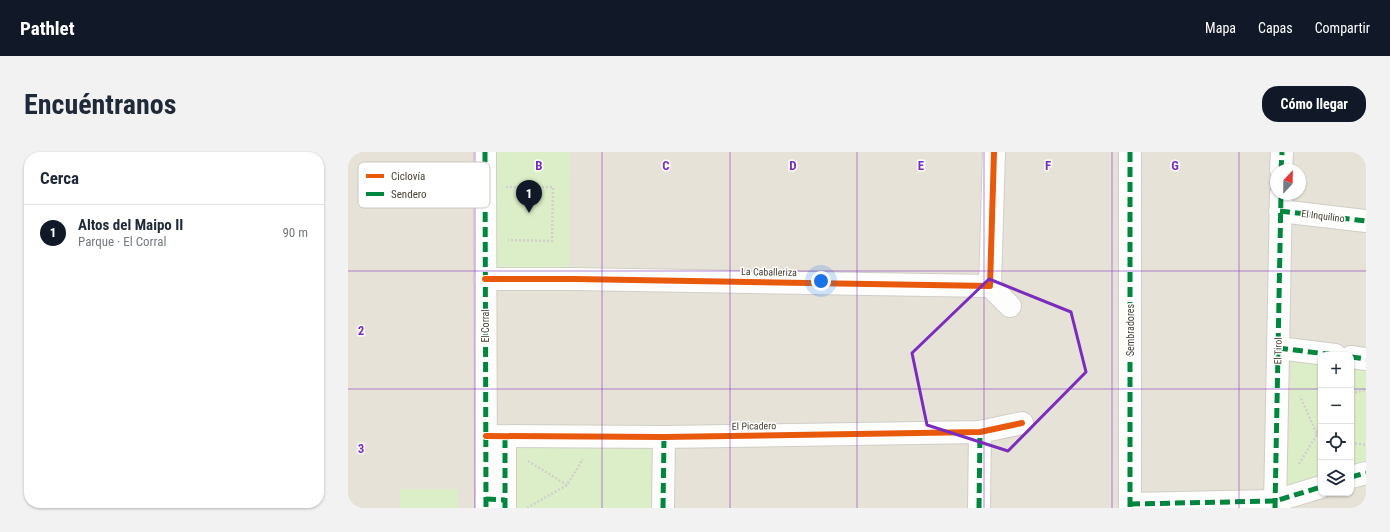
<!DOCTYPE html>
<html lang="es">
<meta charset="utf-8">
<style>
body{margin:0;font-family:"Roboto Condensed",sans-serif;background:#f2f2f3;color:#1f2937}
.controls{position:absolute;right:12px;bottom:12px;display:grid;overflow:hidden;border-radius:8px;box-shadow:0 1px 3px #0004}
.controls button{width:36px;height:36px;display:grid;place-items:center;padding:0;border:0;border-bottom:1px solid #e0e1e3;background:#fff;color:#1f2937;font:20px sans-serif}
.compass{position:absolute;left:922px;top:12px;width:36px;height:36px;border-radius:50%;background:#fff;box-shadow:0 1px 3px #0004;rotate:22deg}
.you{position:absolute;left:473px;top:129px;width:14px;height:14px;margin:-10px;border:3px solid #fff;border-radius:50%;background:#1a73e8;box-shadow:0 0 0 6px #1a73e833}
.badge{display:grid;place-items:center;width:26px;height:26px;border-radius:50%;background:#111827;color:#fff;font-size:13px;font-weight:700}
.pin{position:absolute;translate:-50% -33px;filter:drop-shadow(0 1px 2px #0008)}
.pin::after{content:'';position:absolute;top:21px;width:14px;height:12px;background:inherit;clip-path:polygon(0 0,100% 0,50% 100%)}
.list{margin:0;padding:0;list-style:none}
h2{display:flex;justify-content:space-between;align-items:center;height:52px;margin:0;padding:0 16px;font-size:17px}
h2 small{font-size:13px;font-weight:400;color:#747a83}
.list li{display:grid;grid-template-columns:26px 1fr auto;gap:12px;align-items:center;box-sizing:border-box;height:56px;padding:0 16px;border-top:1px solid #e0e1e3}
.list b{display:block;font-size:15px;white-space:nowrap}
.list p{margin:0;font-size:13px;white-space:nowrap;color:#747a83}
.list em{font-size:13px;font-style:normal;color:#747a83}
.icon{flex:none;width:22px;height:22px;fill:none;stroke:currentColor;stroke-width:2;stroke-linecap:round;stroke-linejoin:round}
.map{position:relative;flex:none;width:1018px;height:356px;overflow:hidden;border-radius:16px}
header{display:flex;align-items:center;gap:24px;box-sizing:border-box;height:56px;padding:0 20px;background:#111827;color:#fff}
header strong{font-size:19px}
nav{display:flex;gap:22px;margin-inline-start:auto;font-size:14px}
.intro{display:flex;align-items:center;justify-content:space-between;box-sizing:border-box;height:96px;padding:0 24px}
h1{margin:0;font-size:28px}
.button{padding:10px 18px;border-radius:16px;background:#111827;color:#fff;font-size:14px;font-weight:700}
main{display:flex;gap:24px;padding:0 24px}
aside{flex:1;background:#fff;border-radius:16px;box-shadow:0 1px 3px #0004}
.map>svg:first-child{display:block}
</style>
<header>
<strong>Pathlet</strong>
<nav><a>Mapa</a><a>Capas</a><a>Compartir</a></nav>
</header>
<div class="intro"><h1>Encuéntranos</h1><a class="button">Cómo llegar</a></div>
<main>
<aside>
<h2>Cerca<small></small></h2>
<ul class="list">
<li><span class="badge">1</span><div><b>Altos del Maipo II</b><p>Parque · El Corral</p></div><em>90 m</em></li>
</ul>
</aside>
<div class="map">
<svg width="1018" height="356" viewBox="0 0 1018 356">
<rect width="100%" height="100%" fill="#f2f0ea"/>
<!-- residential -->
<path fill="#e6e2d7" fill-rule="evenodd" d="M 0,0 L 1018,0 L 1018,356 L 0,356 ZM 928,18 L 952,18 L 952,42 L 928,42 ZM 973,203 L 1003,203 L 1003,341 L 973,341 Z"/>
<!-- green -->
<g fill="#dceec8">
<path d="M 140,0 L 222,0 L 221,122 L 141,123 Z"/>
<path d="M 944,207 L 973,211 L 973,325 L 939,336 Z"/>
<path d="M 1003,214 L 1018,216 L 1018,311 L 1003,315 Z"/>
<rect x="163" y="292" width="146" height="64"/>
<rect x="52" y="337" width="58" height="19"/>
</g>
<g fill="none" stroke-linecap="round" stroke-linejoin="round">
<defs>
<g id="minor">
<path d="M 137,0 L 138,356"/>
<path d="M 782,0 L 782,356"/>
<path d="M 933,18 L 934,0"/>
<path d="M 932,59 L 1018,69"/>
<path d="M 137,127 L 226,127 L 642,134 L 646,0"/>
<path d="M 642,134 L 662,154"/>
<path d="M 930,196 L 987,203"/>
<path d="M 1003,205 L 1018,207"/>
<path d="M 138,284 L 316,285 L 632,280 L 674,271"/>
<path d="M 1003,325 L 1018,321"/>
<path d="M 782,352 L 927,349 L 973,335"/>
<path d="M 157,356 L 157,285"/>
<path d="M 315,356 L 316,285"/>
<path d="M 631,356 L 632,280"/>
<path d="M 927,356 L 933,42"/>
</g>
</defs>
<!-- minor casing -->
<use href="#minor" stroke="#d0cec7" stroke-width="24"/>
<!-- path -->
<g stroke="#d2d0ca" stroke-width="2.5" stroke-dasharray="2 2" stroke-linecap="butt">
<path d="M 158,35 L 205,35 L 204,89 L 160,88"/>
<path d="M 1003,241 L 1018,238"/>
<path d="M 973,266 L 969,282 L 973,283"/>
<path d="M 1003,291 L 1018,293"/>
<path d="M 180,309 L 219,333"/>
<path d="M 951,312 L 969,282 L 952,244"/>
<path d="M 179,356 L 219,333 L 235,307"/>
</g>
<!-- minor -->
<use href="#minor" stroke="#fdfdfc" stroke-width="22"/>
<!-- quiet -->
<g stroke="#00873e" stroke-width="5" stroke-dasharray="10 5" stroke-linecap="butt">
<path d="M 137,0 L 138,356"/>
<path d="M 782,0 L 782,356"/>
<path d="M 933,18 L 934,0"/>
<path d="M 932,59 L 1018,69"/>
<path d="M 930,196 L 987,203"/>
<path d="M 1003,205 L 1018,207"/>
<path d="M 1003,325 L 1018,321"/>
<path d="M 138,347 L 157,348"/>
<path d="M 782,352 L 927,349 L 973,335"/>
<path d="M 157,356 L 157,285"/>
<path d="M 315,356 L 316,285"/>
<path d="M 631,356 L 632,280"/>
<path d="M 927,356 L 933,42"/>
</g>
<defs>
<g id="cycleway">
<path d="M 137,127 L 226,127 L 642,134 L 646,0"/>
<path d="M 138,284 L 316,285 L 632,280 L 674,271"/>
</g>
</defs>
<!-- cycleway casing -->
<use href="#cycleway" stroke="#fff" stroke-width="8"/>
<!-- cycleway -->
<use href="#cycleway" stroke="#e8590c" stroke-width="6"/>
</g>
<!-- marked area -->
<path fill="none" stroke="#7b2cbf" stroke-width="3" stroke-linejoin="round" d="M 641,127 L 723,160 L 738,220 L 660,299 L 579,273 L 564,201 Z"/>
<!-- grid -->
<path fill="none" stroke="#7b2cbf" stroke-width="1" stroke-opacity="0.55" d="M 127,0 L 127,356M 254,0 L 254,356M 382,0 L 382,356M 509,0 L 509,356M 636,0 L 636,356M 764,0 L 764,356M 891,0 L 891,356M 0,119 L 1018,119M 0,237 L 973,237M 1003,237 L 1018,237"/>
<g text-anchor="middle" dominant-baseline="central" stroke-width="3" stroke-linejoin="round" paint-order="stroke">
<!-- street labels -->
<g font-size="10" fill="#494335" stroke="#fff">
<text transform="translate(975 64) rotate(7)">El Inquilino</text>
<text transform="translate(421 120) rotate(1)">La Caballeriza</text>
<text transform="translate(137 174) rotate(-90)">El Corral</text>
<text transform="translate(782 178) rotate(-90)">Sembradores</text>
<text transform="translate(930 199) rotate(-89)">El Tirol</text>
<text transform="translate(406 274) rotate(-1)">El Picadero</text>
</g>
</g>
<!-- legend -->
<rect x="10" y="10" width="132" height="46" rx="6" fill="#fff" stroke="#c8c7c2" stroke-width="1"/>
<rect x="18" y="22" width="18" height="4" fill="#e8590c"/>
<rect x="18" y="40" width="18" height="4" fill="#00873e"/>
<g font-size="11" fill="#494335">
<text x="43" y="28">Ciclovía</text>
<text x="43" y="46">Sendero</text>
</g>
<g font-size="13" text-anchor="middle" font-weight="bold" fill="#7b2cbf" stroke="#fff" stroke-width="3" stroke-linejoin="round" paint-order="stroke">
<text x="191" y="18">B</text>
<text x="318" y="18">C</text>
<text x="445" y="18">D</text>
<text x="573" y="18">E</text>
<text x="700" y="18">F</text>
<text x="827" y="18">G</text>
<text x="13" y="183">2</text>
<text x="13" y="301">3</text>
</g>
</svg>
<div class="controls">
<button>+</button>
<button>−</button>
<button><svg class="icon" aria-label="locate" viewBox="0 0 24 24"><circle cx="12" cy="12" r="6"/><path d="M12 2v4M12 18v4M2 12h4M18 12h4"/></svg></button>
<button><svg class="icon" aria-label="layers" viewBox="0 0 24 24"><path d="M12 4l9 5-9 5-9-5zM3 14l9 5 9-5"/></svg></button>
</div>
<svg class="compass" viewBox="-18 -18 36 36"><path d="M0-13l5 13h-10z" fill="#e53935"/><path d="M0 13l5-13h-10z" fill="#747a83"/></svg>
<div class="you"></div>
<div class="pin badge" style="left:181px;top:61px">1</div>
</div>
</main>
